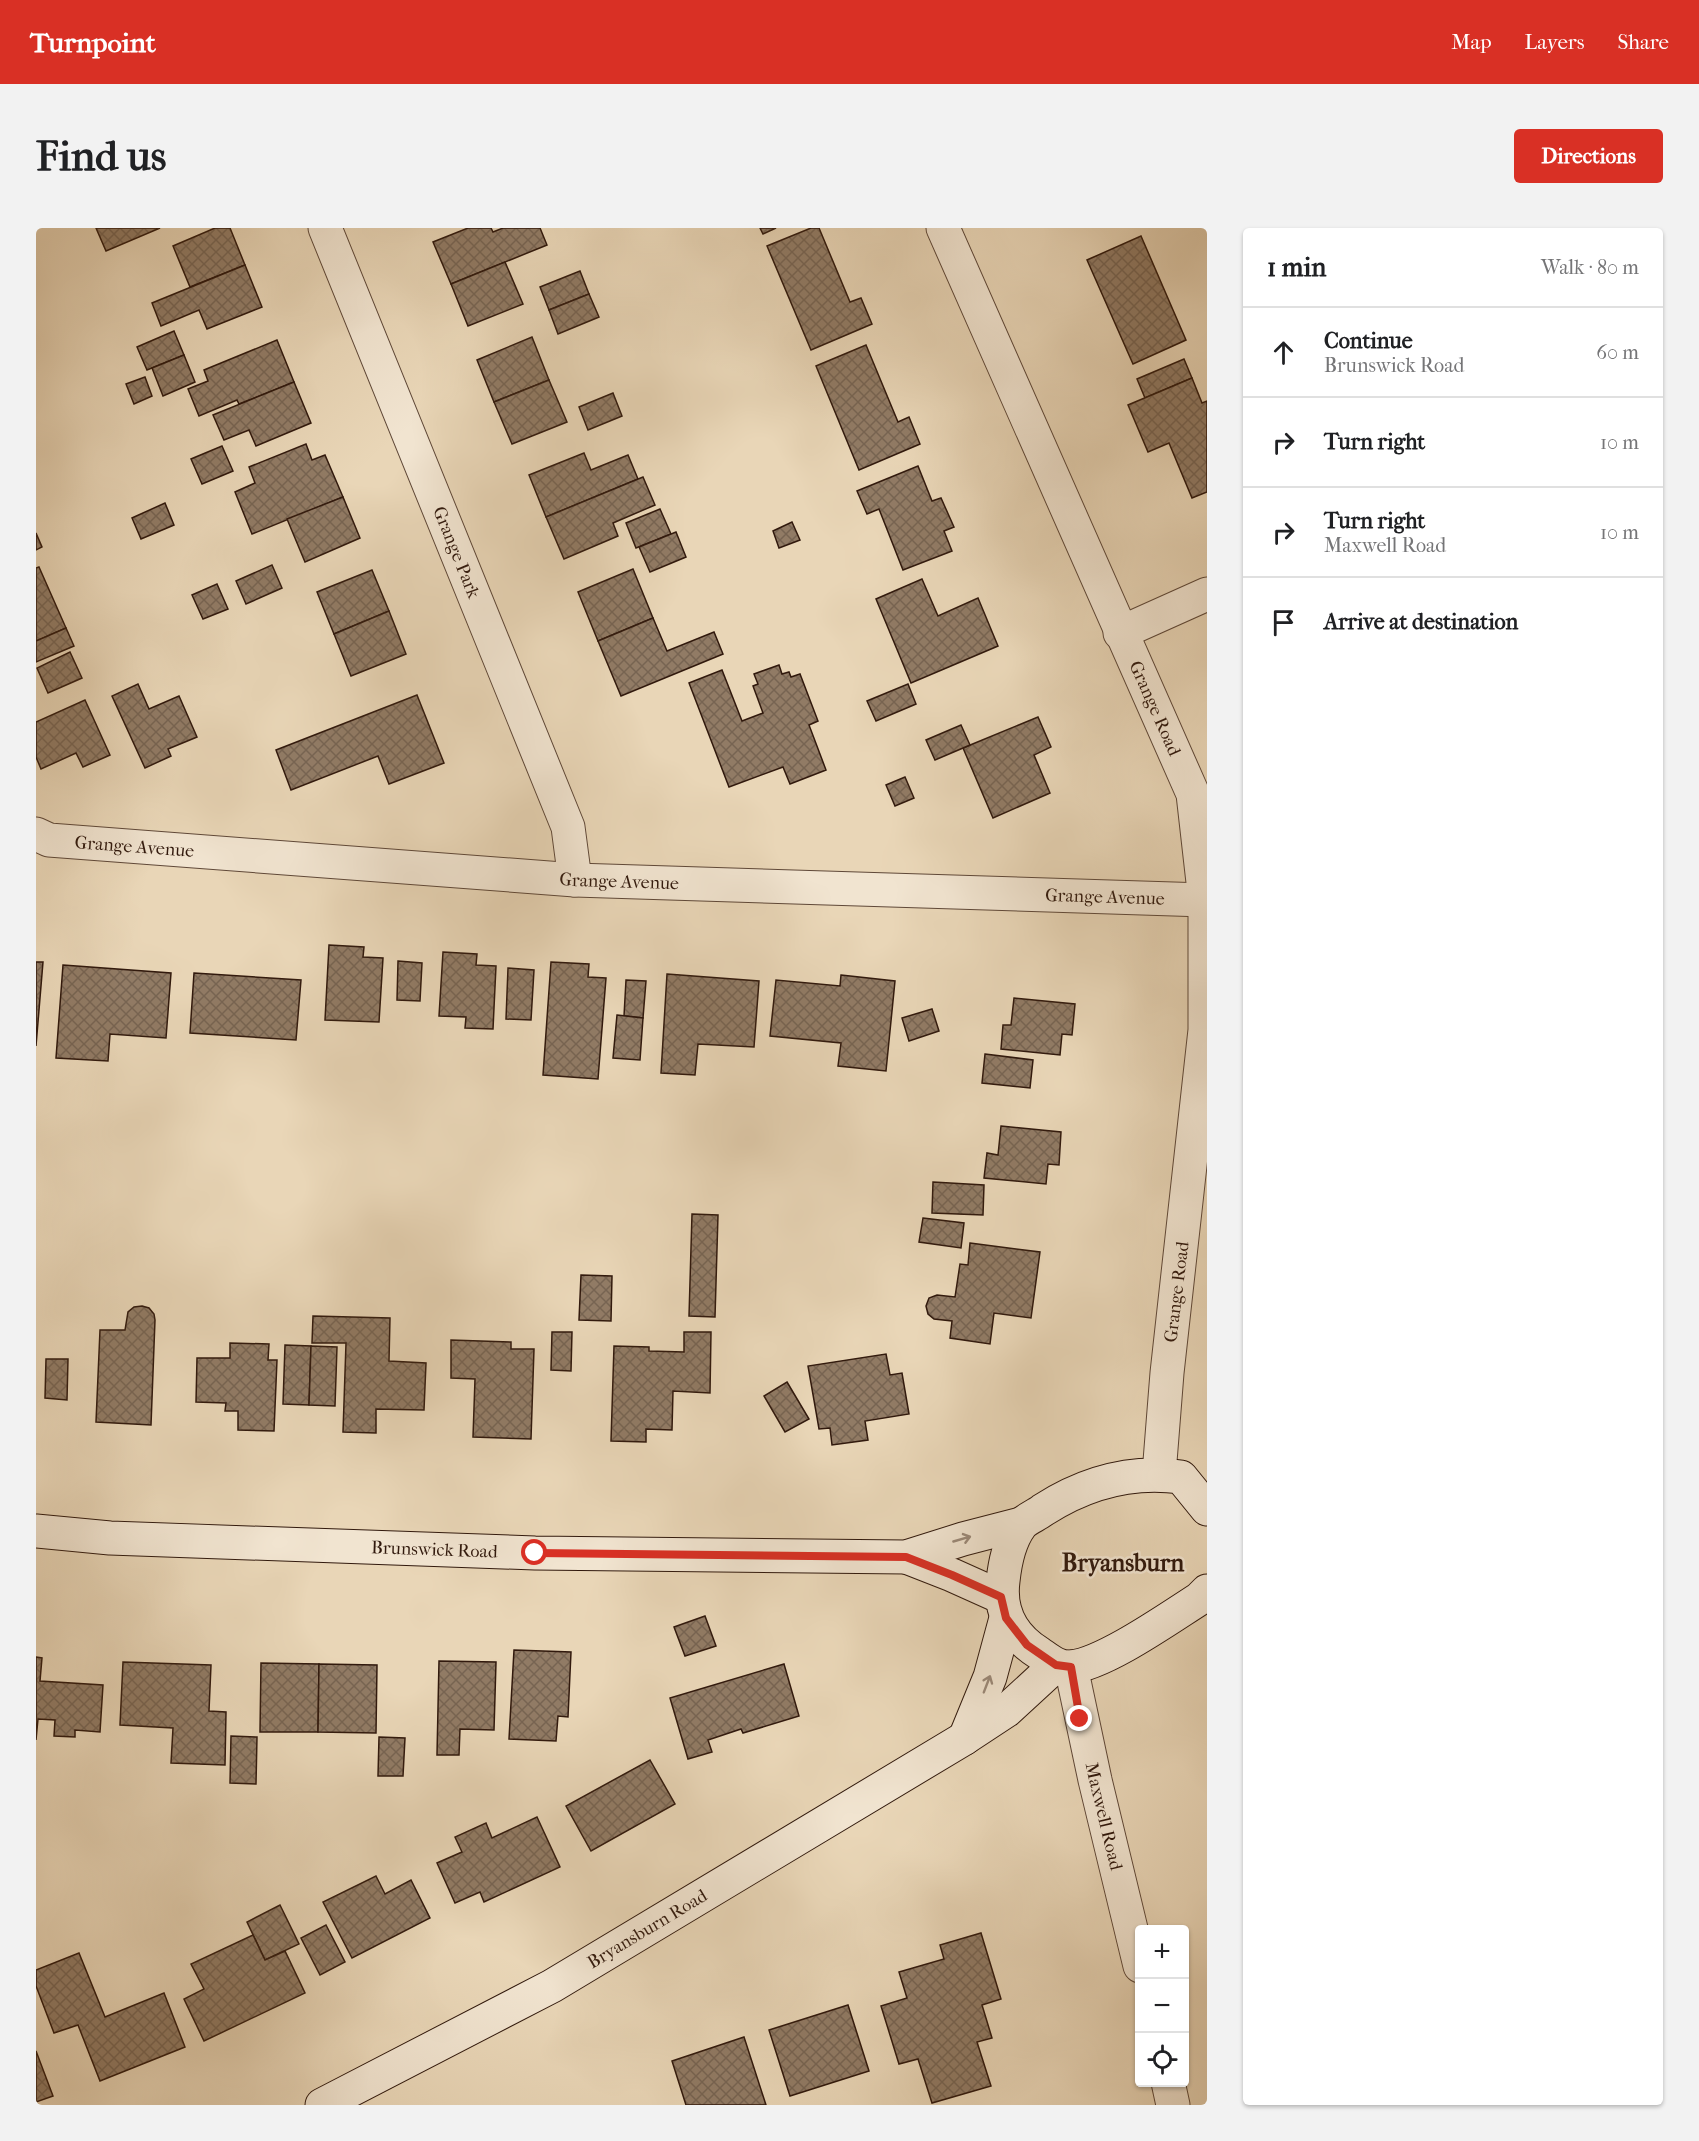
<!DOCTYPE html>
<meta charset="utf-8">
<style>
body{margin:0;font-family:"IM FELL French Canon",serif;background:#f2f2f2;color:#202124}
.controls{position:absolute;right:18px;bottom:18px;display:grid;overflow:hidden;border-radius:6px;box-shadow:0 2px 4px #0004}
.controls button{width:54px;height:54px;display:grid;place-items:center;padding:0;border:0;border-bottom:2px solid #e0e0e0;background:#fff;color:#202124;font:30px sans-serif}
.stop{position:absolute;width:18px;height:18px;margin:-14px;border:4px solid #d93025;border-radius:50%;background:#fff}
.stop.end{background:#d93025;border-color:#fff;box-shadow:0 2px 6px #0008}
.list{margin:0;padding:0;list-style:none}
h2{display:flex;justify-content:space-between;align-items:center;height:78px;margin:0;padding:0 24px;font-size:26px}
h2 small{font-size:20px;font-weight:400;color:#757577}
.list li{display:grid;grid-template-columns:39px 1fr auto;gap:18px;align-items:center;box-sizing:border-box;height:90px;padding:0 24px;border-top:2px solid #e0e0e0}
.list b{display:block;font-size:22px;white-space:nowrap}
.list p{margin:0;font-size:20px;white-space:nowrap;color:#757577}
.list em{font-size:20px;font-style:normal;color:#757577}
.icon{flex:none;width:33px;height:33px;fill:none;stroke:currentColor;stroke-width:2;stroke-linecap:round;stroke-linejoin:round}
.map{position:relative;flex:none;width:1171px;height:1877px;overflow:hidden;border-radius:6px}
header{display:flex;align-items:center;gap:36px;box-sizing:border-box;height:84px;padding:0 30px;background:#d93025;color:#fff}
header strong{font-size:28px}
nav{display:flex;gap:33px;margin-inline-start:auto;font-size:21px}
.intro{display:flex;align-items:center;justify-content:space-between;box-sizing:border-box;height:144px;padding:0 36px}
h1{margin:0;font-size:42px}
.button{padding:15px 27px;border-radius:6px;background:#d93025;color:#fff;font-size:21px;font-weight:700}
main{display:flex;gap:36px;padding:0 36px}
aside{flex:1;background:#fff;border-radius:6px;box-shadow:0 2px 4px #0004}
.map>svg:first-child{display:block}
</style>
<header>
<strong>Turnpoint</strong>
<nav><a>Map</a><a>Layers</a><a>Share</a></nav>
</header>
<div class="intro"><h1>Find us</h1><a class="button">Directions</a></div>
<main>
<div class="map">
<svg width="1171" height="1877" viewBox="0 0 1171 1877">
<defs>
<pattern id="building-cross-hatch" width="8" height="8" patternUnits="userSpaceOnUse" patternTransform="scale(1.5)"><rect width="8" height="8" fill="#917b65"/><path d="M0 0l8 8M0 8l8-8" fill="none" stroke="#776452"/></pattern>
</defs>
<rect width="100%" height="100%" fill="#e9d6b7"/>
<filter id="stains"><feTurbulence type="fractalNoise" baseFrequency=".00333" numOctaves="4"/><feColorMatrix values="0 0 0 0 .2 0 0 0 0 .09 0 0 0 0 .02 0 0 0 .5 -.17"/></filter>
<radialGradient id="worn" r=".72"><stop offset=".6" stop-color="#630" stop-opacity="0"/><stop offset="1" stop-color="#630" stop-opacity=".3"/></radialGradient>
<!-- building -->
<g fill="url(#building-cross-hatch)" stroke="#31190d" stroke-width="1.5">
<path d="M 60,0 L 124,0 L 70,23 Z"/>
<path d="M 179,0 L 194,0 L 209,37 L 154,59 L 137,18 Z"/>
<path d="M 432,0 L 455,0 L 457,4 L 467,0 L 504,0 L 511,17 L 415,56 L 397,14 Z"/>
<path d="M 724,0 L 740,0 L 727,6 Z"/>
<path d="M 775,0 L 783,0 L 814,74 L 825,70 L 836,96 L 775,122 L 731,18 Z"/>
<path d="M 1105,8 L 1150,112 L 1097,136 L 1051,32 Z"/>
<path d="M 469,34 L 487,76 L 432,98 L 415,56 Z"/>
<path d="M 209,37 L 226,79 L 171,101 L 163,82 L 125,98 L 116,75 Z"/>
<path d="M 544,43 L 553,66 L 513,82 L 504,59 Z"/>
<path d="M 553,66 L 563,89 L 522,106 L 513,82 Z"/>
<path d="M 138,103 L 148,127 L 111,142 L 101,119 Z"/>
<path d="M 496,109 L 513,152 L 458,174 L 441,132 Z"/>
<path d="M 241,112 L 258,154 L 203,176 L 201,172 L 163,188 L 152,161 L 172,153 L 168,142 Z"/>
<path d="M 830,117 L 862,194 L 873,189 L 884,216 L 823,242 L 780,138 Z"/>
<path d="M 148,127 L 159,154 L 127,168 L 116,140 Z"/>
<path d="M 1148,131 L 1156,150 L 1109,170 L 1101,151 Z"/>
<path d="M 109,149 L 116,168 L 98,176 L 90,156 Z"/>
<path d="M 1156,150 L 1166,175 L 1171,173 L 1171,264 L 1156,270 L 1133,215 L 1112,224 L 1092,177 Z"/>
<path d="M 513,152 L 531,194 L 476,216 L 458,174 Z"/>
<path d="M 258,154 L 275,195 L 220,218 L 213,202 L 188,212 L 177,187 Z"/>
<path d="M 577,165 L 586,188 L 552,202 L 543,179 Z"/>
<path d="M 270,216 L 276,232 L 289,227 L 307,269 L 216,306 L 199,264 L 219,255 L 213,239 Z"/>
<path d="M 186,218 L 197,243 L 166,256 L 155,231 Z"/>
<path d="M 548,225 L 555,242 L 592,227 L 602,251 L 510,289 L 493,247 Z"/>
<path d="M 882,238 L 896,273 L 905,270 L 918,299 L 908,303 L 916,323 L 867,342 L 843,281 L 831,286 L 821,263 Z"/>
<path d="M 607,249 L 619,277 L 577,295 L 582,308 L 528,331 L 510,289 Z"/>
<path d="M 307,269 L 324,310 L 269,334 L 251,291 Z"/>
<path d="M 129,275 L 138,297 L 105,311 L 96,290 Z"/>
<path d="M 624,281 L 635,306 L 600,320 L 590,295 Z"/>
<path d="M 756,294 L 764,312 L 743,320 L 737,303 Z"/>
<path d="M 640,304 L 650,329 L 614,344 L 603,319 Z"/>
<path d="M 0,305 L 6,319 L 0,322 Z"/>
<path d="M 236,337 L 246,360 L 210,376 L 200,353 Z"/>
<path d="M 3,339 L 30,400 L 0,413 L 0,340 Z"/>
<path d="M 597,341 L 617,390 L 562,413 L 542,364 Z"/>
<path d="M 336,342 L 353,383 L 298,406 L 281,364 Z"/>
<path d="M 886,351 L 902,388 L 942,370 L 962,418 L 875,455 L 840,371 Z"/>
<path d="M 181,356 L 192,381 L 167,391 L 156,367 Z"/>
<path d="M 353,383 L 370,426 L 315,448 L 298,406 Z"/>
<path d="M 617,390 L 631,423 L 678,404 L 687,426 L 585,468 L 562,413 Z"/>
<path d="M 30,400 L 38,418 L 0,434 L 0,413 Z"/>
<path d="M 34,424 L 46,450 L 12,465 L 1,440 Z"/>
<path d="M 743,437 L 746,446 L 753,444 L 755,449 L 764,446 L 782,493 L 773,497 L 790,542 L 754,556 L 747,539 L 693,559 L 653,455 L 686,442 L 706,493 L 727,485 L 717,458 L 722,456 L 718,446 Z"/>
<path d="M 102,456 L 113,481 L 143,468 L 161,509 L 132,521 L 135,528 L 109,540 L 76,468 Z"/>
<path d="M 872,456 L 880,476 L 840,493 L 831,473 Z"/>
<path d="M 381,467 L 408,535 L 353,556 L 342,528 L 255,562 L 240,522 Z"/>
<path d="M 49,472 L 74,527 L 47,539 L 40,525 L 5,541 L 0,529 L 0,494 Z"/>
<path d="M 1002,489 L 1015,519 L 998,527 L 1014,565 L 957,590 L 927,520 Z"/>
<path d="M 925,497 L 934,517 L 899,532 L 890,512 Z"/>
<path d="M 869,549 L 878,570 L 859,578 L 850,557 Z"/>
<path d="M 293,717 L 328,719 L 327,729 L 347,730 L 343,794 L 289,792 Z"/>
<path d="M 407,724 L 441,726 L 440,737 L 460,738 L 457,801 L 429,800 L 430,789 L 403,788 Z"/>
<path d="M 362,733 L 386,735 L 384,773 L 361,772 Z"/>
<path d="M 0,734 L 7,734 L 0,818 Z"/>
<path d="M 515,734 L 553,736 L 552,749 L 570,750 L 562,851 L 507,847 Z"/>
<path d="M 27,737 L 135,745 L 130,810 L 74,806 L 72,833 L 20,830 Z"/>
<path d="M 472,740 L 498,742 L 495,792 L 470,791 Z"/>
<path d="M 158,745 L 265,752 L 260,812 L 154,805 Z"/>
<path d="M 631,746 L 723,753 L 718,819 L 662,816 L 659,847 L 625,845 Z"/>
<path d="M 805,747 L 859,753 L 850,843 L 802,838 L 805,815 L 734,808 L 740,752 L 804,758 Z"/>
<path d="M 590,752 L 610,753 L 607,790 L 588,788 Z"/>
<path d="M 978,770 L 1039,776 L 1036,807 L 1026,806 L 1024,827 L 965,821 L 967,797 L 975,797 Z"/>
<path d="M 896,781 L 903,803 L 873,813 L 866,790 Z"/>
<path d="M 581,787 L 607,790 L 604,832 L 577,830 Z"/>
<path d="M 949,826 L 997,832 L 994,860 L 946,855 Z"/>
<path d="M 965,898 L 1025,904 L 1023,937 L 1012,936 L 1010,956 L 948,950 L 951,925 L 962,927 Z"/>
<path d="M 897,954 L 948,957 L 947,987 L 896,985 Z"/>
<path d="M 656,986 L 682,987 L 679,1089 L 653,1088 Z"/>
<path d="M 887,990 L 928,995 L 925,1020 L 883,1014 Z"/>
<path d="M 934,1015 L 1004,1024 L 995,1090 L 958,1085 L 954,1116 L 914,1110 L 916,1093 L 898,1091 L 892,1086 L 890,1078 L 893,1070 L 901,1067 L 919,1069 L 924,1036 L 932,1037 Z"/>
<path d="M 545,1047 L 576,1048 L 575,1093 L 543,1092 Z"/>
<path d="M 106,1078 L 113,1080 L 118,1086 L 119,1092 L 115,1197 L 60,1194 L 64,1102 L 89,1102 L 92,1084 L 98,1079 Z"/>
<path d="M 277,1088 L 354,1090 L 353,1133 L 390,1135 L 388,1182 L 340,1181 L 340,1205 L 307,1204 L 310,1115 L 276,1115 Z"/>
<path d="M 516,1104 L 536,1104 L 535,1143 L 515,1142 Z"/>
<path d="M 648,1104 L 675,1104 L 674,1165 L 637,1163 L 636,1202 L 610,1201 L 610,1214 L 575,1213 L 578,1118 L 613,1119 L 613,1123 L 648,1124 Z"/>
<path d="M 415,1112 L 475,1114 L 475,1121 L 498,1121 L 495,1211 L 437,1209 L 439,1151 L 415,1150 Z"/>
<path d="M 194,1115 L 233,1116 L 232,1132 L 241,1132 L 238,1203 L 202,1202 L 202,1183 L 189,1183 L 190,1175 L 160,1174 L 161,1130 L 194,1130 Z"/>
<path d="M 249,1117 L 275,1118 L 273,1177 L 247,1176 Z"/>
<path d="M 275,1118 L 301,1119 L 299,1178 L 273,1177 Z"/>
<path d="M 850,1126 L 854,1147 L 866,1145 L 873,1186 L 829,1193 L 832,1212 L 796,1217 L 794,1200 L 783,1201 L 772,1138 Z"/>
<path d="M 10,1131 L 32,1131 L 31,1172 L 9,1170 Z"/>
<path d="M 751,1154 L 773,1191 L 749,1204 L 728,1168 Z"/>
<path d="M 669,1388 L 680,1418 L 649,1428 L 638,1399 Z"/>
<path d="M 478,1422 L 535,1424 L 532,1489 L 522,1488 L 520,1513 L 473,1511 Z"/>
<path d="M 0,1429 L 6,1430 L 4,1453 L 67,1457 L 64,1504 L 39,1502 L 39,1509 L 18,1508 L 19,1492 L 2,1491 L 0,1512 Z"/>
<path d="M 403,1433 L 460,1434 L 458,1502 L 424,1501 L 423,1527 L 401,1527 Z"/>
<path d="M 87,1434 L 175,1437 L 173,1483 L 190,1484 L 189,1537 L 135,1535 L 137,1500 L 84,1497 Z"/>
<path d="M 225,1435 L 283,1436 L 282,1504 L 224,1504 Z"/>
<path d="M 283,1436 L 341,1437 L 340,1505 L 282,1504 Z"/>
<path d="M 748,1436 L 763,1488 L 707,1505 L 705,1501 L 672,1512 L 676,1524 L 652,1531 L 634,1470 Z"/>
<path d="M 195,1508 L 221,1509 L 220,1556 L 194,1555 Z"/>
<path d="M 343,1509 L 369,1510 L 367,1548 L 342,1548 Z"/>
<path d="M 614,1532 L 639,1576 L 555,1623 L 530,1578 Z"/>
<path d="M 501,1589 L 524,1639 L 448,1674 L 444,1664 L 419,1675 L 401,1635 L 426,1624 L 419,1609 L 450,1595 L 456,1610 Z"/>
<path d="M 340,1648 L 349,1666 L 375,1652 L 394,1690 L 316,1730 L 287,1674 Z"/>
<path d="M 244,1677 L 263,1716 L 229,1732 L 211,1694 Z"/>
<path d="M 290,1697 L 309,1734 L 284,1747 L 265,1710 Z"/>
<path d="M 945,1705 L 965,1771 L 946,1777 L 956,1810 L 941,1814 L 955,1858 L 896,1875 L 882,1831 L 863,1836 L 845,1778 L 871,1770 L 863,1744 L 908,1731 L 904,1717 Z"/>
<path d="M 217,1707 L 229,1732 L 249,1723 L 269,1765 L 168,1813 L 148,1771 L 168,1761 L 155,1736 Z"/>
<path d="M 43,1725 L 69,1789 L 128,1765 L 149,1819 L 64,1853 L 42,1797 L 18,1805 L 0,1758 L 0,1742 Z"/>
<path d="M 812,1777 L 833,1843 L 754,1868 L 733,1802 Z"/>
<path d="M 708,1809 L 730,1877 L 650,1877 L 636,1833 Z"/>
<path d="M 0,1823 L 17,1868 L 0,1874 Z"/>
</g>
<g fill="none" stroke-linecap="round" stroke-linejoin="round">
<defs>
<g id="minor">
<path id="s1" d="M 289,0 L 532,599 L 539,652"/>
<path id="s2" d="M 907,0 L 1157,566 L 1169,672 L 1169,802 L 1131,1145 L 1123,1246"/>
<path d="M 1084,405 L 1171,366"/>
<path id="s3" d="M 0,606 L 13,612 L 539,652 L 1169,672"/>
</g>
<g id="tertiary">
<path id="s4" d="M 1035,1439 L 1059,1552 L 1104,1738"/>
<path d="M 1132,1854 L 1137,1877"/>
</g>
<g id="secondary">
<path d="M 1171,1281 L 1145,1249 C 1095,1242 1049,1255 1007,1282 C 1001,1287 990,1291 985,1297 C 973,1313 969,1334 967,1353 C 963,1384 976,1408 1003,1425 C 1013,1432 1022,1440 1035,1439 C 1068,1436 1133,1390 1163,1371 L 1171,1363"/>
<path id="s5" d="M 0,1303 L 74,1310 L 499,1325 L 870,1329 L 927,1311 L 985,1296"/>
<path d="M 870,1329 L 916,1347 L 965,1369"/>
<path d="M 929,1510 L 954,1449 L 970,1390"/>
<path id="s6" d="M 286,1877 L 516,1758 L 929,1510 L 970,1483 L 1020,1437"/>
</g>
</defs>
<!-- minor casing -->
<use href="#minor" stroke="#5f4838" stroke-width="35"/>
<!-- tertiary casing -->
<use href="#tertiary" stroke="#5f4838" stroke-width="35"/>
<!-- secondary casing -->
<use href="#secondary" stroke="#31190d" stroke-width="35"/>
<!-- minor -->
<use href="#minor" stroke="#f1e4d0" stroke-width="33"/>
<!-- tertiary -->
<use href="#tertiary" stroke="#f1e4d0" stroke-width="33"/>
<!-- secondary -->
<use href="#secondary" stroke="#f1e4d0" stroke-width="33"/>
</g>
<!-- one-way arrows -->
<defs><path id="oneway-shaft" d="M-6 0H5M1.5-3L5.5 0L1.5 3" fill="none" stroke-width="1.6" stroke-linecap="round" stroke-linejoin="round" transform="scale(1.5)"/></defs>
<g stroke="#9b8978">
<use href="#oneway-shaft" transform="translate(926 1311) rotate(-16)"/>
<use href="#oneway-shaft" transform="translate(951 1456) rotate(-69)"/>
</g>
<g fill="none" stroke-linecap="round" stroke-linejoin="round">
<!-- route -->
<path stroke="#d93025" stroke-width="8" d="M 499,1325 L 870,1329 L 916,1347 L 965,1369 L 970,1390 L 991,1417 L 1020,1437 L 1035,1439 L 1044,1491"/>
</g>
<g text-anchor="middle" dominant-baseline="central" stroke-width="5" stroke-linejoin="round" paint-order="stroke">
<!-- street labels -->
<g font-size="18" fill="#31190d" stroke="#f1e4d0">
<text stroke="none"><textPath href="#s1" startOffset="350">Grange Park</textPath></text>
<text stroke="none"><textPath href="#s2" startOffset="525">Grange Road</textPath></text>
<text stroke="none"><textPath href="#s3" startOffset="100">Grange Avenue</textPath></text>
<text stroke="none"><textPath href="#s3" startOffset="586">Grange Avenue</textPath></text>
<text stroke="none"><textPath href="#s3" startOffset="1072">Grange Avenue</textPath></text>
<text transform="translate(1141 1064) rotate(-83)">Grange Road</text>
<text stroke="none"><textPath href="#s5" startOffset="399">Brunswick Road</textPath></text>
<text stroke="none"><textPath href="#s4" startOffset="153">Maxwell Road</textPath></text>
<text stroke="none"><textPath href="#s6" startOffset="370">Bryansburn Road</textPath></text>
</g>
<!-- district labels -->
<g font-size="24" font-weight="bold" fill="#31190d" stroke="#f1e4d0">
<text x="1087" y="1335">Bryansburn</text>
</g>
</g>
<rect width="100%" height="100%" filter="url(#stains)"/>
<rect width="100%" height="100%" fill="url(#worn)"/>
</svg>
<div class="controls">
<button>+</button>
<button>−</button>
<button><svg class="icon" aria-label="locate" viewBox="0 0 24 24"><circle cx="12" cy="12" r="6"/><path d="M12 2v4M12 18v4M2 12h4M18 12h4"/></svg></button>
</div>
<div class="stop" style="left:499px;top:1325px"></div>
<div class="stop end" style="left:1044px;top:1491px"></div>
</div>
<aside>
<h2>1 min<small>Walk · 80 m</small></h2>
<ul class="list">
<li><svg class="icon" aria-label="ahead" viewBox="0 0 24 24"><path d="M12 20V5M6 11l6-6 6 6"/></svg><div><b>Continue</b><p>Brunswick Road</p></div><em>60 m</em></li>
<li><svg class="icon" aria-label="right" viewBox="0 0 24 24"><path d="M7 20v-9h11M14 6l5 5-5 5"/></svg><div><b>Turn right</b></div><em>10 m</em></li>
<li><svg class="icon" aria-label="right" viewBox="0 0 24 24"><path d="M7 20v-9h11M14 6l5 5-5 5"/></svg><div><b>Turn right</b><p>Maxwell Road</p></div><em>10 m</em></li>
<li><svg class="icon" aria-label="arrive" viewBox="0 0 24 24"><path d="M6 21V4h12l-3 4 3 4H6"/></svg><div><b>Arrive at destination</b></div></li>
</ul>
</aside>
</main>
